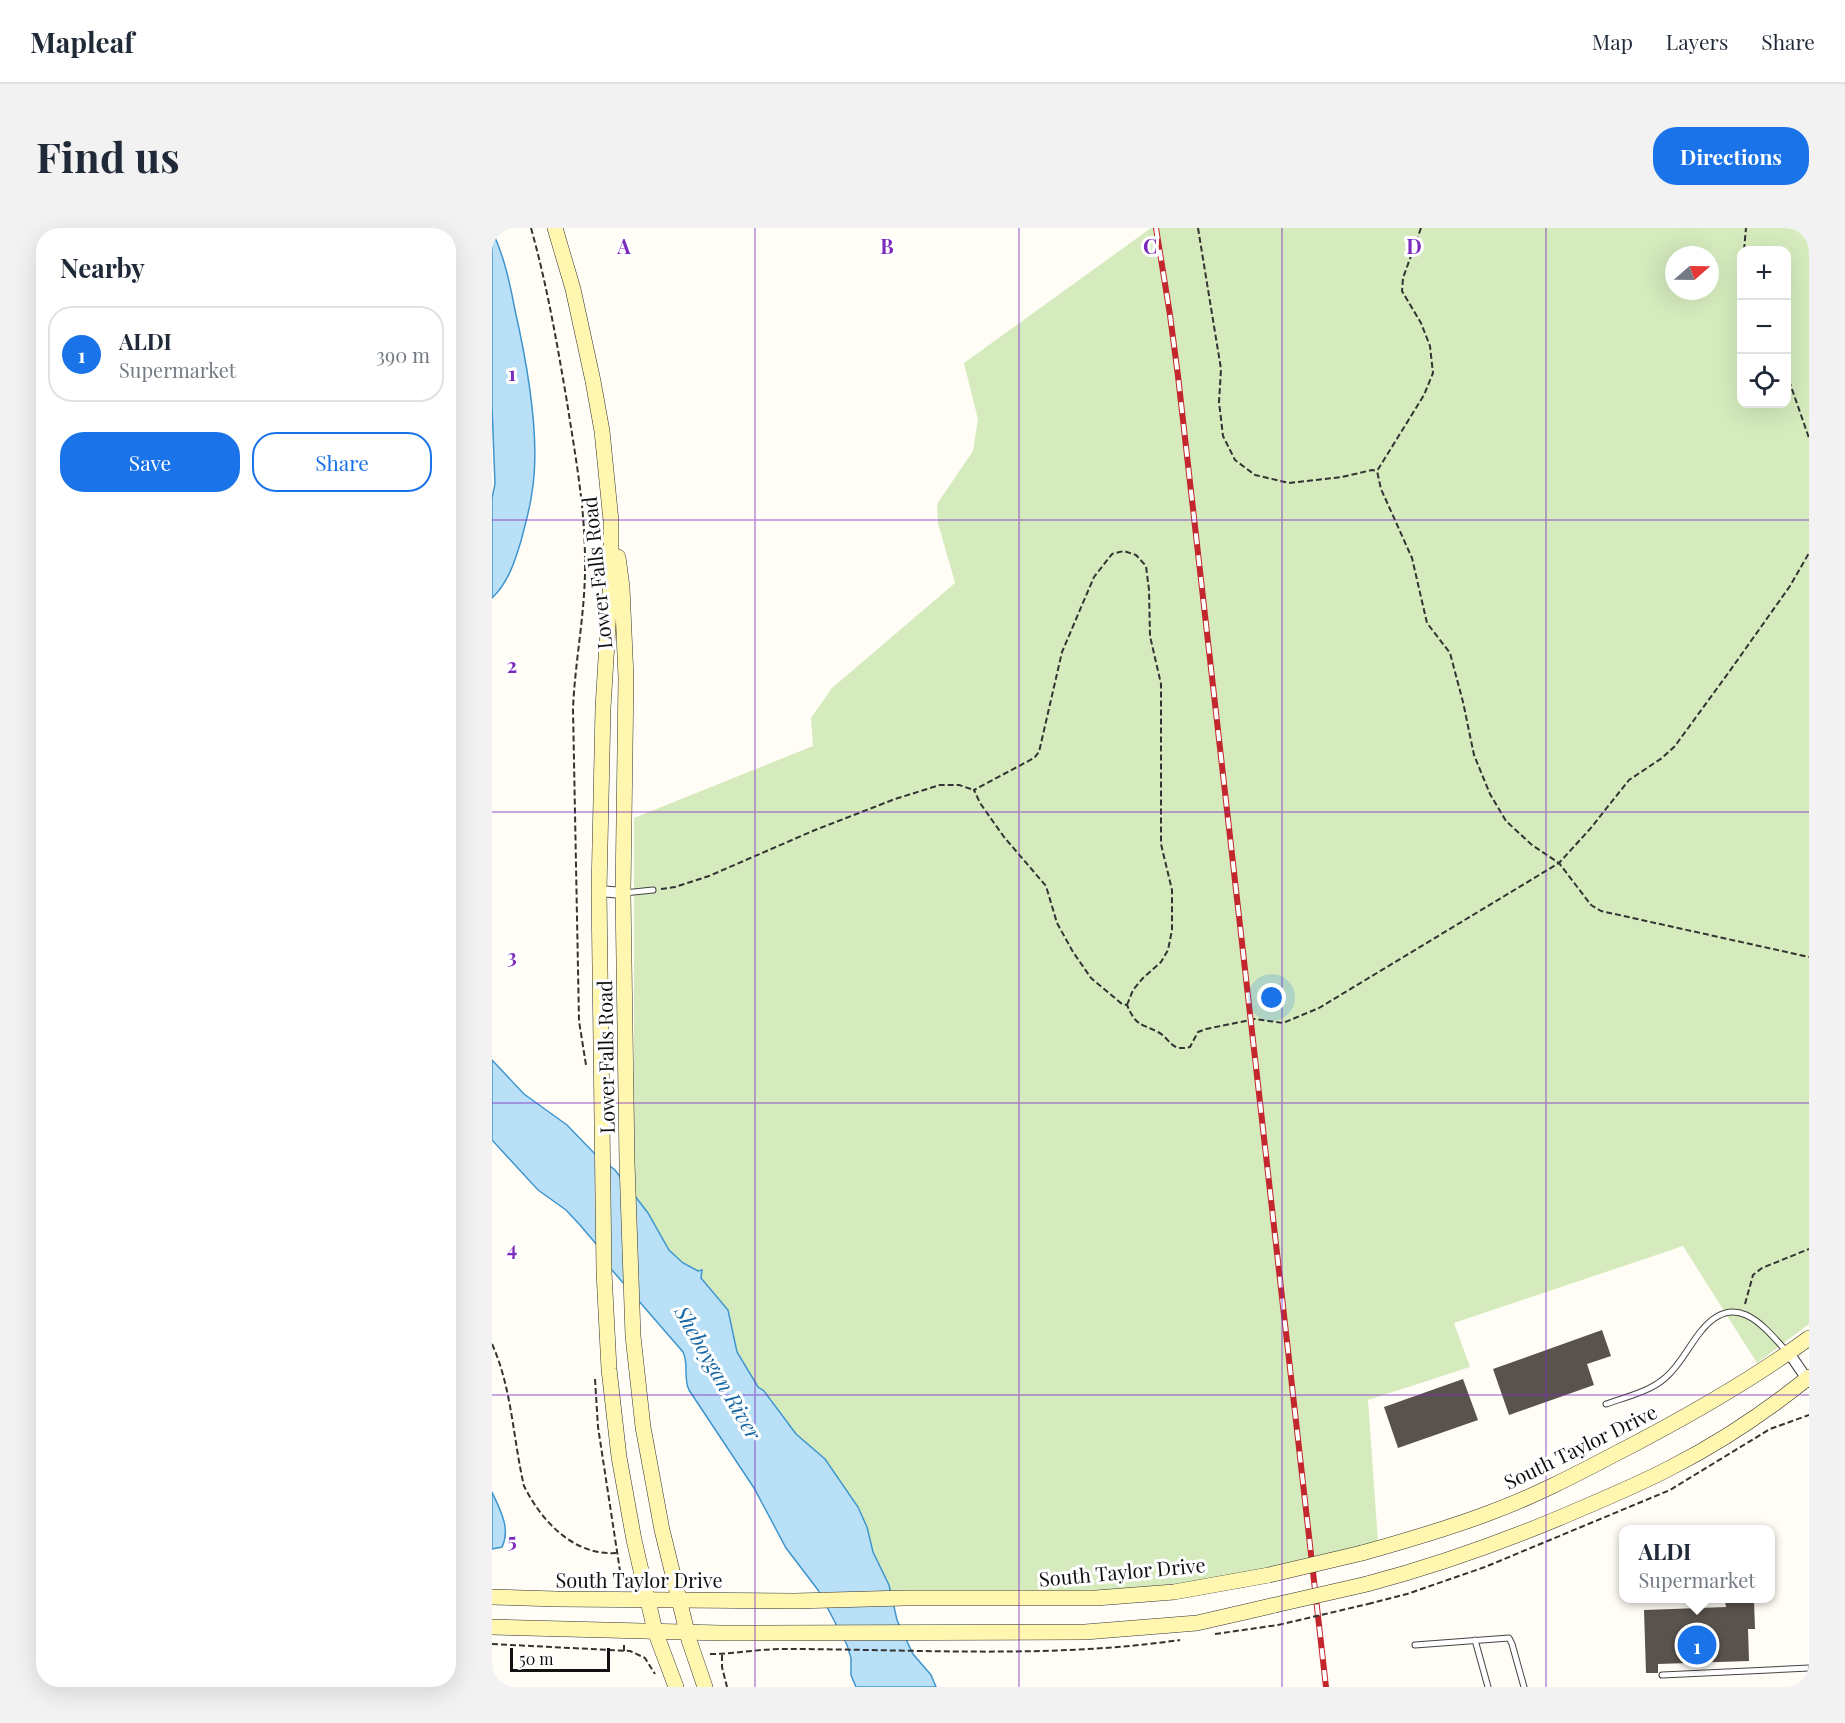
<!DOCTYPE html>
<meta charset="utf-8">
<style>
body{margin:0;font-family:"Playfair Display",serif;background:#f2f2f3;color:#1f2937}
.controls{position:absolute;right:18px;top:18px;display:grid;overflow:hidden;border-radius:12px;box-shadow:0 6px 24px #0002}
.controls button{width:54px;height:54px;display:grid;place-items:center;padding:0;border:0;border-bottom:2px solid #e0e1e3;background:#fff;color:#1f2937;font:30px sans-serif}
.compass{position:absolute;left:1173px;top:18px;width:54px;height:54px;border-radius:50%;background:#fff;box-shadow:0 6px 24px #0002;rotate:70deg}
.scale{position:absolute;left:18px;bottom:15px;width:100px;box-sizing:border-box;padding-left:6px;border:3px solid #111;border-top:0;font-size:16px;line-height:21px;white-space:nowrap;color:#111;-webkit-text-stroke:4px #fff;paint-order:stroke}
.you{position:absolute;left:780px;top:770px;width:21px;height:21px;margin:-15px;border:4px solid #fff;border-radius:50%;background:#1a73e8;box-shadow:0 0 0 9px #1a73e833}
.badge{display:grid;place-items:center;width:39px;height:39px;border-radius:50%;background:#1a73e8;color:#fff;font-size:20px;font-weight:700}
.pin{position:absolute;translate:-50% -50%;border:3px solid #fff;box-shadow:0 2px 6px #0006}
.popup{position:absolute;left:1127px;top:1297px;width:156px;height:78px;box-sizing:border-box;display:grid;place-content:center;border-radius:12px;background:#fff;filter:drop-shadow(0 2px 4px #0005);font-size:20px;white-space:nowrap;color:#747a83}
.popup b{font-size:22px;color:#1f2937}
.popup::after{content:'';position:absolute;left:50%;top:100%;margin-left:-12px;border:12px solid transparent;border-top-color:#fff}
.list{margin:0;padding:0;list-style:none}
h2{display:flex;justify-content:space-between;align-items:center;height:78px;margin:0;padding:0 24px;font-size:26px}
h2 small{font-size:20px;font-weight:400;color:#747a83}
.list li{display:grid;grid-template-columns:39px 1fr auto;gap:18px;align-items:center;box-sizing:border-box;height:96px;margin:0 12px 12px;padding:0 12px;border:2px solid #e0e1e3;border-radius:24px}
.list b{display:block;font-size:22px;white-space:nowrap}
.list p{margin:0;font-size:20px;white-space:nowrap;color:#747a83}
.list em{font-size:20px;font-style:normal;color:#747a83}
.actions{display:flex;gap:12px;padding:18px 24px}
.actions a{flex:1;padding:14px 0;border:2px solid #1a73e8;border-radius:24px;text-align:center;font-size:21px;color:#1a73e8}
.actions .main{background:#1a73e8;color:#fff}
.icon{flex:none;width:33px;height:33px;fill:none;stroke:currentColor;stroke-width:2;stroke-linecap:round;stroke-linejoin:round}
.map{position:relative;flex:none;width:1317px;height:1459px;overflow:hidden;border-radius:24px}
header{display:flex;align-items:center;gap:36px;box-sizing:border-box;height:84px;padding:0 30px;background:#fff;border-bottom:2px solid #e0e1e3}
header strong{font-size:28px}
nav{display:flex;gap:33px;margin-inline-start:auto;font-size:21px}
.intro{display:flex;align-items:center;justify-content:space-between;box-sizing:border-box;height:144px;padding:0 36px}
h1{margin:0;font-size:42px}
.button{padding:15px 27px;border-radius:24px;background:#1a73e8;color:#fff;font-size:21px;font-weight:700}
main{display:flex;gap:36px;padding:0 36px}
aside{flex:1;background:#fff;border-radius:24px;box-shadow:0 6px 24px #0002}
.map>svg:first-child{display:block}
</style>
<header>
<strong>Mapleaf</strong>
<nav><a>Map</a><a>Layers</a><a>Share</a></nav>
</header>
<div class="intro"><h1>Find us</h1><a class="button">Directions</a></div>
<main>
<aside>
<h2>Nearby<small></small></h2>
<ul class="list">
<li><span class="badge">1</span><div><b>ALDI</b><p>Supermarket</p></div><em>390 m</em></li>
</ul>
<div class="actions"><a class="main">Save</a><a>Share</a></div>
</aside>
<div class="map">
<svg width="1317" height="1459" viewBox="0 0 1317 1459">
<rect width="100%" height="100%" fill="#fffdf5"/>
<!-- green -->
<path fill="#d5ebbd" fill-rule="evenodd" d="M 659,0 L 1317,0 L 1317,1096 L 1265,1135 L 1191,1018 L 962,1095 L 978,1139 L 876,1172 L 886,1314 C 812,1334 735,1351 659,1359 C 573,1368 486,1365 399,1365 L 381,1324 L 375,1299 L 366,1279 L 333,1231 L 304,1206 L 272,1163 L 266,1159 L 245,1124 L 236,1082 L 209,1049 L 210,1042 C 186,1046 166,1004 157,988 C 153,981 147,975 142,969 L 142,590 L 321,518 L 319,490 L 340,460 L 463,355 L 446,295 L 445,276 L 481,223 L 486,191 L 472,135 ZM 1250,22 L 1294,22 L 1294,176 L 1250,176 ZM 1182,27 L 1218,27 L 1218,63 L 1182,63 Z"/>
<!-- water -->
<g fill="#b9e0f7" stroke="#3f96cf" stroke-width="1.5">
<path d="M 0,3 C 12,27 18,56 23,82 C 35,135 49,211 40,264 C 38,281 33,297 29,313 C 23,333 16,355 0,370 L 0,270 L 3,256 L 0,178 Z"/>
<path d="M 0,832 L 32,866 L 75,897 L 103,926 L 123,942 L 156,985 L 177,1022 L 191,1035 L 206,1043 L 210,1042 L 209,1050 L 236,1082 L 245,1124 L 266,1159 L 272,1163 L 304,1206 L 333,1231 L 366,1279 L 375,1299 L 381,1324 L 397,1357 L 405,1392 L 421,1426 L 439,1447 L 444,1459 L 364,1459 L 359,1447 L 359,1430 L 355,1417 L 326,1362 L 294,1320 L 262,1260 L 197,1162 C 191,1150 197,1136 191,1124 L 120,1042 L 105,1017 L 88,997 L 74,982 L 46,962 L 0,912 Z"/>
<path d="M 0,1264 C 8,1282 19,1300 10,1319 L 0,1321 Z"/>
</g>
<!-- building -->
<g fill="#5a524d">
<path d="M 1110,1102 L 1119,1128 L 1095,1136 L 1102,1157 L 1017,1187 L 1001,1141 Z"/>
<path d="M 971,1151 L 986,1192 L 906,1220 L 892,1179 Z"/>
<path d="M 1262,1372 L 1263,1401 L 1256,1401 L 1257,1433 L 1166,1436 L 1166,1445 L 1154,1445 L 1152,1382 L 1234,1379 L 1233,1373 Z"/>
</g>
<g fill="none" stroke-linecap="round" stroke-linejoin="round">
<defs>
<g id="lane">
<path d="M 132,665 L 161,662"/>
<path d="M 1114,1176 C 1134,1169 1157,1164 1173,1150 C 1189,1137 1197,1117 1210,1102 C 1243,1062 1271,1097 1295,1124"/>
<path d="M 983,1412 L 996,1459"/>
<path d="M 923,1417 L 1017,1410 L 1020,1416 L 1032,1459"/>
<path d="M 1170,1447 L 1317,1440"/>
</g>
<g id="street">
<path d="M 107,663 L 131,665"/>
<path d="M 1297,1125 L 1317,1154"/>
</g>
<g id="secondary">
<path d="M 63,0 L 81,61 L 101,153 L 110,203 L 119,293 L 119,348 L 111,480 L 107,663 L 112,1044 L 117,1141 L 127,1229 L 142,1312 L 163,1403 L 184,1459"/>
<path d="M 126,329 L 130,359 L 134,450 L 131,665 L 135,935 L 141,1108 L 151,1199 L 170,1302 L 197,1412 L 213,1459"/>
<path d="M 870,1325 C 913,1313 955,1301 997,1285 C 1041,1269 1083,1247 1125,1225 C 1191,1191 1257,1154 1317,1110"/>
<path d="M 875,1356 C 943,1338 1008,1315 1072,1288 C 1109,1272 1146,1257 1180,1239 C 1229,1214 1275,1183 1317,1149"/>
<path d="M 0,1369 L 65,1371 L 303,1373 L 413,1370 L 604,1370 L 682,1364 L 777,1347"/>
<path d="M 0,1399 L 229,1405 L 593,1404 L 705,1395 L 783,1377"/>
</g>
</defs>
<!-- lane casing -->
<use href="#lane" stroke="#444" stroke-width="7"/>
<!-- street casing -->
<use href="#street" stroke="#444" stroke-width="12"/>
<!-- secondary casing -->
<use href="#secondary" stroke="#333" stroke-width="16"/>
<!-- path -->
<g stroke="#333" stroke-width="2" stroke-dasharray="6 3" stroke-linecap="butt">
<path d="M 39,0 C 55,57 65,115 75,174 C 83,226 93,279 93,332 C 94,382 83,431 81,481 L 87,793 L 94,837"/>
<path d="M 706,0 L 729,141 L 727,174 L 731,208 L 743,232 L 763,247 L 797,255 L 850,249 L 880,242 L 885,243"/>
<path d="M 929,0 L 911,50 L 910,63 L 929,95 L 938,118 L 941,145 L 932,167 L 885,243 L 889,261 L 920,330 L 935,395 L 958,425 L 971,474 L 982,527 L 998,566 L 1014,593 L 1040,617 L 1067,635 L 1099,677 L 1109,683 L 1317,729"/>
<path d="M 1252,22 L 1254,0"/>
<path d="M 1294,144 L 1317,210"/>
<path d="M 169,661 L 183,659 L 217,648 L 323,602 L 403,571 L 448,557 L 467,557 L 482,562"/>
<path d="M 635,777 L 641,762 L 651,750 L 669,734 L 676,722 L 680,702 L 680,662 L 669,616 L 669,456 L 658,408 L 657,362 L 654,338 L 644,327 L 632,323 L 620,326 L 602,349 L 570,424 L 547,524 L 542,530 L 482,562 L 488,575 L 512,609 L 554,658 L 565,695 L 581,724 L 599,750 L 630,776 L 635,777 C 644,798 648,795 666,804 C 679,811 678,824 698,819 L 706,804 L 714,801 L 763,791 L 791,795 L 827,780 L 1067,635 L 1098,601 L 1137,552 L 1170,530 L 1183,518 L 1237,444 L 1298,358 L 1317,325"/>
<path d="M 1253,1076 L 1261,1047 L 1270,1040 L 1317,1021"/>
<path d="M 0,1116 C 20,1160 21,1211 32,1258 C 50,1294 82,1328 125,1325"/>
<path d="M 103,1151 L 106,1199 L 130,1356"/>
<path d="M 876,1376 L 915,1366 L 993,1339 L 1178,1262 L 1278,1201 L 1317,1187"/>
<path d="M 723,1406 L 786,1397"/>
<path d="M 0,1416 L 138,1423 L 153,1430 L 163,1446"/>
<path d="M 132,1423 L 132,1416"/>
<path d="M 218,1426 C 242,1426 266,1421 291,1421 C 423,1421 557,1431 688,1412"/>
<path d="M 230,1427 L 230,1439 L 235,1459"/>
</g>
<!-- lane -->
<use href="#lane" stroke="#fff" stroke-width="5"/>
<!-- street -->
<use href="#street" stroke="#fff" stroke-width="10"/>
<!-- secondary -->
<use href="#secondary" stroke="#fff6b0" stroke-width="15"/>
<defs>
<path id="rail" d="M 664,0 L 678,87 L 686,148 L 834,1459"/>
</defs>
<!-- rail casing -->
<use href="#rail" stroke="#c4262e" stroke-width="6"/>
<!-- rail -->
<use href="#rail" stroke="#fff" stroke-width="4" stroke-dasharray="11" stroke-linecap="butt"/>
<defs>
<g id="secondary-bridge">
<path d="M 777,1347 L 870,1325"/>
<path d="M 783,1377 L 875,1356"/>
</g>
</defs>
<!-- secondary-bridge casing -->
<use href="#secondary-bridge" stroke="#333" stroke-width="16" stroke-linecap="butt"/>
<!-- path-bridge -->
<path stroke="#333" stroke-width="2" stroke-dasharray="6 3" stroke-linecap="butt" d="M 786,1397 L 876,1376"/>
<!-- secondary-bridge -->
<use href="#secondary-bridge" stroke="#fff6b0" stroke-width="15"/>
</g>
<!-- grid -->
<path fill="none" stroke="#7b2cbf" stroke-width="1.5" stroke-opacity="0.55" d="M 263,0 L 263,1459M 527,0 L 527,1459M 790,0 L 790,1459M 1054,0 L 1054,1459M 0,292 L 1317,292M 0,584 L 1317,584M 0,875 L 1317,875M 0,1167 L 1317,1167"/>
<g text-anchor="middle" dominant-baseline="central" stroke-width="6" stroke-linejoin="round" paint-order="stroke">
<!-- street labels -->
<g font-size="20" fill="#111" stroke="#fff">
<text transform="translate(104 345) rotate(-96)">Lower Falls Road</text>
<text transform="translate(113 829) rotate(-91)">Lower Falls Road</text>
<text transform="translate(1088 1218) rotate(-26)">South Taylor Drive</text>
<text transform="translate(630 1343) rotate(-5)">South Taylor Drive</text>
<text x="147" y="1351">South Taylor Drive</text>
</g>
<!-- water labels -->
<g font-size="21" font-style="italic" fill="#1768a6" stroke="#fff">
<text transform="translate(227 1144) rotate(60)">Sheboygan River</text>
</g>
</g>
<g font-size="20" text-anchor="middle" font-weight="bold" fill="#7b2cbf" stroke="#fff" stroke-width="6" stroke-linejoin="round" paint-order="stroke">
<text x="132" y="26">A</text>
<text x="395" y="26">B</text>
<text x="658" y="26">C</text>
<text x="922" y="26">D</text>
<text x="20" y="153">1</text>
<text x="20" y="445">2</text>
<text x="20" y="736">3</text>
<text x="20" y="1028">4</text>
<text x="20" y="1320">5</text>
</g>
</svg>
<div class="controls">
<button>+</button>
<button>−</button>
<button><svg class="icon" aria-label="locate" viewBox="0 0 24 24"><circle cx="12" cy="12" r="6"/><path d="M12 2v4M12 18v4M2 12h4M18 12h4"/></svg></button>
</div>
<svg class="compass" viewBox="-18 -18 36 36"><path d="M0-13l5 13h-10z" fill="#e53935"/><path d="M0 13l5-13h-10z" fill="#747a83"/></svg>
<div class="scale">50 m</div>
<div class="you"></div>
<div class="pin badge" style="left:1205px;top:1417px">1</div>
<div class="popup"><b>ALDI</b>Supermarket</div>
</div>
</main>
